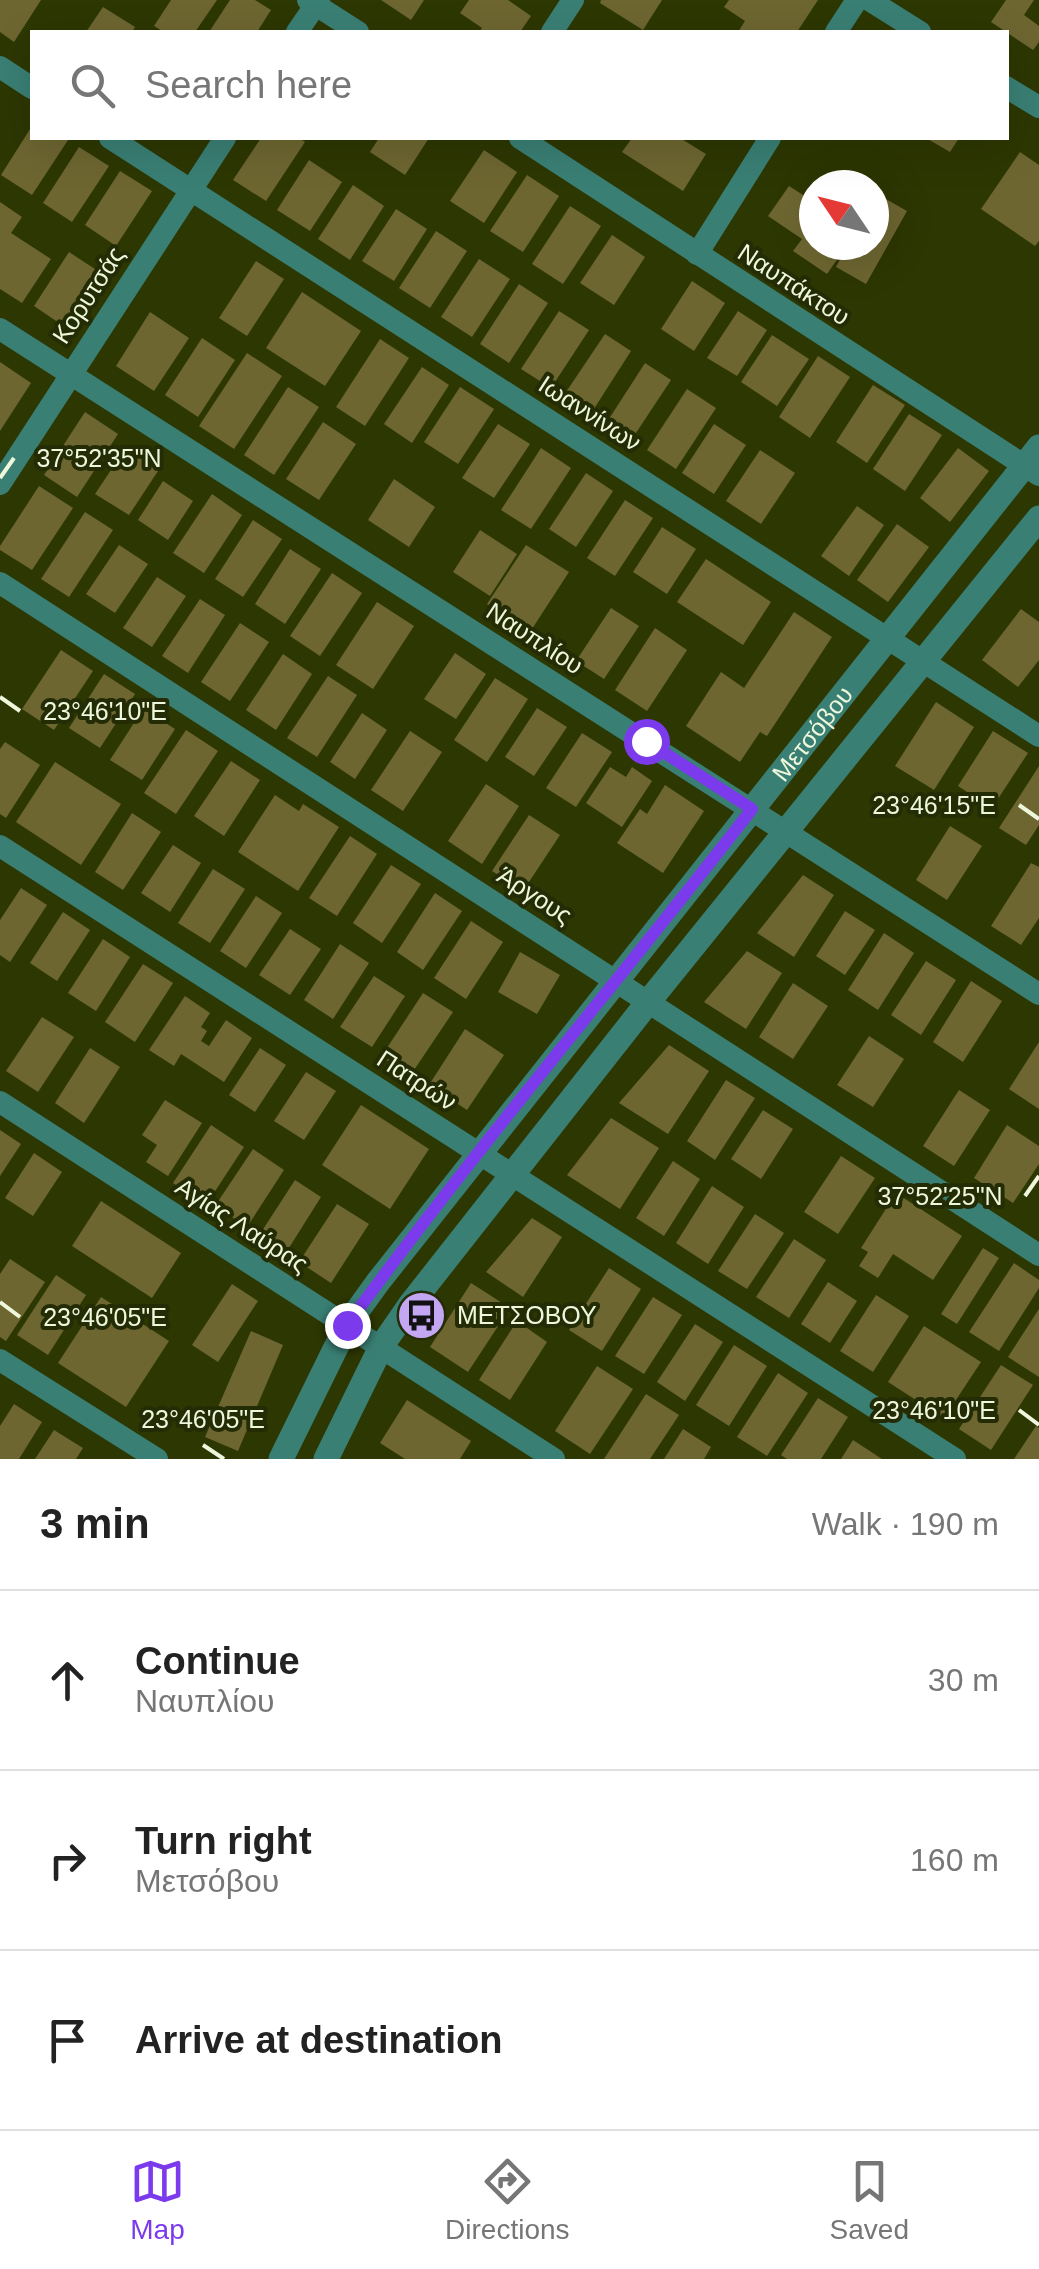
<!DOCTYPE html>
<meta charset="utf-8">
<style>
body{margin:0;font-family:Arial,sans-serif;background:#f6f6f6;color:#222}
.compass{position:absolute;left:799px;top:170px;width:90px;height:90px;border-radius:50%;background:#fff;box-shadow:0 10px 40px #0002;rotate:305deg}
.stop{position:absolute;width:30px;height:30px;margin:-22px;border:8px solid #7c3aed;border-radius:50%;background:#fff}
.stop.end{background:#7c3aed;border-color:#fff;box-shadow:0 2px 10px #0008}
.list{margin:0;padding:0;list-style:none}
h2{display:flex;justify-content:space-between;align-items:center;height:130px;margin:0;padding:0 40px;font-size:42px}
h2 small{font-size:32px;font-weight:400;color:#767676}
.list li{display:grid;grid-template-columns:65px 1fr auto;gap:30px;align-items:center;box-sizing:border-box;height:180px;padding:0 40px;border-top:2px solid #e0e0e0}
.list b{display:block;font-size:38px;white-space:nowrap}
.list p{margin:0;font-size:32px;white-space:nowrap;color:#767676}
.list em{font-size:32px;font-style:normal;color:#767676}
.icon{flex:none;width:55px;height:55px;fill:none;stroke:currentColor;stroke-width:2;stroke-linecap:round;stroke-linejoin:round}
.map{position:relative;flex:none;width:1039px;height:1459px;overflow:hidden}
.search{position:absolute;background:#fff;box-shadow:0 10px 40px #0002;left:30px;right:30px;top:30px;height:110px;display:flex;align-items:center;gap:25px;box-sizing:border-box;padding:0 35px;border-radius:0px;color:#767676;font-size:38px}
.sheet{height:670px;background:#fff}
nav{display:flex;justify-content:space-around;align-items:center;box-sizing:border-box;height:140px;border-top:2px solid #e0e0e0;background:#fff;font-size:28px;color:#767676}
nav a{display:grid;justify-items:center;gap:5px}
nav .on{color:#7c3aed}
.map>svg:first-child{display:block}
</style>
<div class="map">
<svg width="1039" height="1459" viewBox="0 0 1039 1459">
<rect width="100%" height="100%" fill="#2d3702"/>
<!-- building -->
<g fill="#6d6631">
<path d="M 0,0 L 41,0 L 14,42 L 0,32 Z"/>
<path d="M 171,0 L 217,0 L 195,32 L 164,32 L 154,26 Z"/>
<path d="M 230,0 L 255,0 L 271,10 L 257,32 L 209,32 Z"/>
<path d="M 381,0 L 424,0 L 411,20 Z"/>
<path d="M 469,0 L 508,0 L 531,16 L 520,32 L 479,32 L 482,28 L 460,13 Z"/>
<path d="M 601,0 L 662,0 L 643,30 L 600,3 Z"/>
<path d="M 729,0 L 818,0 L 797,32 L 738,32 L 745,21 L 724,7 Z"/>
<path d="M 1006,0 L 1034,0 L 1024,15 L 1039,26 L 1039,42 L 1033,50 L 991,22 Z"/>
<path d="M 103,7 L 135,27 L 132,32 L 86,32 Z"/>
<path d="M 32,126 L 32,138 L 68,140 L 32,195 L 1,175 Z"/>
<path d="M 261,138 L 299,138 L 305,142 L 266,201 L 233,180 Z"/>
<path d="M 379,138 L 429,138 L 405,175 L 370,152 Z"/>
<path d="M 632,138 L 680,138 L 706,154 L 683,191 L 622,152 Z"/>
<path d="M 926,138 L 959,138 L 950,152 Z"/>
<path d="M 79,147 L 109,166 L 72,222 L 43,203 Z"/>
<path d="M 484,150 L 517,172 L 484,223 L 450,201 Z"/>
<path d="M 1020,152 L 1039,165 L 1039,241 L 1035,246 L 981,209 Z"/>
<path d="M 309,160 L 342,182 L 310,231 L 277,210 Z"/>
<path d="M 120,171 L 152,191 L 116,246 L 85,225 Z"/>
<path d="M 527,175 L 559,196 L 523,252 L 490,231 Z"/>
<path d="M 353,185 L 384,206 L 350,260 L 318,239 Z"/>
<path d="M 789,186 L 814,202 L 814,245 L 847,245 L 827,274 L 793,251 L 802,239 L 768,216 Z"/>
<path d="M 877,194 L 907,211 L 866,284 L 836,267 L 848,245 L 874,245 L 874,199 Z"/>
<path d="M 0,202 L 22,217 L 11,233 L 51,259 L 22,303 L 0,289 Z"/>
<path d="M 570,206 L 601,226 L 563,284 L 532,264 Z"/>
<path d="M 396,209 L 427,229 L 394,281 L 362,261 Z"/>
<path d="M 436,231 L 467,251 L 430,308 L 399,288 Z"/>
<path d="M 612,235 L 645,257 L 614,305 L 580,283 Z"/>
<path d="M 69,252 L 101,273 L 65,327 L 34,306 Z"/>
<path d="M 479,259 L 510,279 L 472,337 L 441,317 Z"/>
<path d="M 256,261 L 284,279 L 247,336 L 219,318 Z"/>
<path d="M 692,281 L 725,303 L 694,351 L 661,329 Z"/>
<path d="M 519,284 L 548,303 L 509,363 L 480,344 Z"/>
<path d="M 302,292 L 361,331 L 325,386 L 266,348 Z"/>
<path d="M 559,311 L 589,330 L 551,388 L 521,369 Z"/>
<path d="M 738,311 L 767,330 L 737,376 L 707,358 Z"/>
<path d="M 150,312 L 189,338 L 154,391 L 116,366 Z"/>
<path d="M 605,334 L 631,351 L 590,415 L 562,398 Z"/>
<path d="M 772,335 L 809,359 L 777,406 L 741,382 Z"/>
<path d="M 202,338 L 235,360 L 198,417 L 165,395 Z"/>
<path d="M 380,339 L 409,358 L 365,426 L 336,407 Z"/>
<path d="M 247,353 L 282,376 L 234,449 L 199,426 Z"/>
<path d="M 818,356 L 850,377 L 810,438 L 779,417 Z"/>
<path d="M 0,362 L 31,383 L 0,431 Z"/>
<path d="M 645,363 L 671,380 L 630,442 L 605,425 Z"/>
<path d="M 422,367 L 449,385 L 412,443 L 384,424 Z"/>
<path d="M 873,385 L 905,405 L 867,463 L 836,442 Z"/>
<path d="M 288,387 L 319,407 L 274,475 L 244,455 Z"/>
<path d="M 460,387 L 494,409 L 458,464 L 424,442 Z"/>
<path d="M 687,389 L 716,408 L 676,469 L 647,450 Z"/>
<path d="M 85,412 L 118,434 L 77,497 L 44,475 Z"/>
<path d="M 909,414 L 942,435 L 905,491 L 873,469 Z"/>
<path d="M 323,422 L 356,444 L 319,500 L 286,479 Z"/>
<path d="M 498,424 L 530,444 L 494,498 L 462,478 Z"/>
<path d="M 714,424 L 746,445 L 714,494 L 682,473 Z"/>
<path d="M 127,446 L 160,468 L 129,515 L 95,494 Z"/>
<path d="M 541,448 L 571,468 L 531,529 L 501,510 Z"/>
<path d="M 958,448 L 989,471 L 950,522 L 920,498 Z"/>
<path d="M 760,450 L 795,473 L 761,524 L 726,501 Z"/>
<path d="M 586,473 L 613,491 L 576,547 L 549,529 Z"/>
<path d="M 394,479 L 435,507 L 409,547 L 368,520 Z"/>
<path d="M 163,481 L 193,501 L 168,540 L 138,520 Z"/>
<path d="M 39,486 L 73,508 L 32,570 L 0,550 L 0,546 Z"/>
<path d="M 212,494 L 242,515 L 204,573 L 173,553 Z"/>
<path d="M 625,500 L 653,518 L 615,576 L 587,558 Z"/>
<path d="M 857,506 L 884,525 L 849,576 L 821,556 Z"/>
<path d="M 85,512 L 113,530 L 69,597 L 41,579 Z"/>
<path d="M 253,520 L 282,539 L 243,597 L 215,579 Z"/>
<path d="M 897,524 L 929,547 L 888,602 L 857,580 Z"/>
<path d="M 662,527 L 696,549 L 667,594 L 633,572 Z"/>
<path d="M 480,530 L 517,554 L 490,596 L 453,572 Z"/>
<path d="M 119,545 L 148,564 L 115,613 L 86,594 Z"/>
<path d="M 526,545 L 569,572 L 530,632 L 487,604 Z"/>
<path d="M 290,549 L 321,569 L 285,624 L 255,604 Z"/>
<path d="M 706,559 L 771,602 L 743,645 L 677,602 Z"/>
<path d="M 332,573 L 362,593 L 320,656 L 290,636 Z"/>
<path d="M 157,577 L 186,596 L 152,647 L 123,628 Z"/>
<path d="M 200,599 L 225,615 L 188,673 L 162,656 Z"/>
<path d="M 377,602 L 414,626 L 373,689 L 336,665 Z"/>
<path d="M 611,608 L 639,626 L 604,679 L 576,661 Z"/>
<path d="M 1021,609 L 1039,622 L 1039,660 L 1018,687 L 982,660 Z"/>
<path d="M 794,612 L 832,637 L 767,736 L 760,732 L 740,762 L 686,726 L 721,672 L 744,688 Z"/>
<path d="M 240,623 L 269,642 L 230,701 L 201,682 Z"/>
<path d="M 655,628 L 687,650 L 647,711 L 615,690 Z"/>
<path d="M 61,650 L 93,671 L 54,730 L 22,709 Z"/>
<path d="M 455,653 L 486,674 L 456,719 L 424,699 Z"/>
<path d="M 283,654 L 312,674 L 276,730 L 246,710 Z"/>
<path d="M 104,674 L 135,694 L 100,748 L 69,728 Z"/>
<path d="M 328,676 L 357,695 L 317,757 L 287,738 Z"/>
<path d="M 495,678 L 528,699 L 487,762 L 454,740 Z"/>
<path d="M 936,702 L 974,727 L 934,790 L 895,766 Z"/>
<path d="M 537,708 L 567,727 L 534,776 L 505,757 Z"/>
<path d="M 143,709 L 175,729 L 142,780 L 110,760 Z"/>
<path d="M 362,713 L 387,730 L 355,779 L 330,762 Z"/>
<path d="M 186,730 L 218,751 L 176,814 L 144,793 Z"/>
<path d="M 410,731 L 442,752 L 403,811 L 371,790 Z"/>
<path d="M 993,731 L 1028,753 L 992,808 L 958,786 Z"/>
<path d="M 582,733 L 612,752 L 576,807 L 546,788 Z"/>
<path d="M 5,742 L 40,765 L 6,818 L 0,814 L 0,749 Z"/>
<path d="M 231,761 L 260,780 L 224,836 L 194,816 Z"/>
<path d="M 55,762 L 121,804 L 81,865 L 16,822 Z"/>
<path d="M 1039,766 L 1039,825 L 1026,845 L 999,828 Z"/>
<path d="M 610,767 L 626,777 L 632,767 L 652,781 L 622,827 L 586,803 Z"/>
<path d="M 486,784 L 519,806 L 482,864 L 448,841 Z"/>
<path d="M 665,785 L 704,811 L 663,873 L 617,843 L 640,809 L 647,814 Z"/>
<path d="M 275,795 L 299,811 L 303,804 L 339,827 L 298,891 L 238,852 Z"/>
<path d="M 132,813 L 161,832 L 123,890 L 95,872 Z"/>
<path d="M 529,815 L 560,835 L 523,891 L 492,871 Z"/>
<path d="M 950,826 L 982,846 L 947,900 L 916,880 Z"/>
<path d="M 350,836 L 377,854 L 337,916 L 309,898 Z"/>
<path d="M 173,845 L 201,863 L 170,912 L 141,893 Z"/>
<path d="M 1031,863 L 1039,867 L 1039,918 L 1021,945 L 991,926 Z"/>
<path d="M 391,865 L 421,884 L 382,943 L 353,923 Z"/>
<path d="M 213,869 L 245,889 L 210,943 L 178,923 Z"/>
<path d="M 803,875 L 834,895 L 794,957 L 757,933 Z"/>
<path d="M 21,888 L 47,905 L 10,962 L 0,955 L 0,920 Z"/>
<path d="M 435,893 L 462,911 L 423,970 L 397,952 Z"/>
<path d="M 256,896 L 282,913 L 246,968 L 220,951 Z"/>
<path d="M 845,911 L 875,930 L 845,975 L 816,956 Z"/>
<path d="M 63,912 L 90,930 L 57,981 L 30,963 Z"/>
<path d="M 471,921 L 503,942 L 466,999 L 434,978 Z"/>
<path d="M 290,929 L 321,949 L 290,995 L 259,975 Z"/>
<path d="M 884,933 L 914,953 L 878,1010 L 848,990 Z"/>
<path d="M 103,939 L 130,957 L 96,1011 L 68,993 Z"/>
<path d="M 340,944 L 369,963 L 333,1019 L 304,1000 Z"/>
<path d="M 747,951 L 782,973 L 746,1029 L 704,1002 Z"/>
<path d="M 520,952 L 560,975 L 537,1014 L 498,992 Z"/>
<path d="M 926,961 L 956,980 L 921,1035 L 891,1015 Z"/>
<path d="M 143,964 L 173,983 L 135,1042 L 105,1022 Z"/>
<path d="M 374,976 L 405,996 L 372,1047 L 340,1027 Z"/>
<path d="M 971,981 L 1002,1001 L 963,1062 L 933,1042 Z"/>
<path d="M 793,983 L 828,1006 L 793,1059 L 759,1037 Z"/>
<path d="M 423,993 L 453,1012 L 410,1076 L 381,1057 Z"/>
<path d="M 185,996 L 210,1013 L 201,1027 L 207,1031 L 201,1041 L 209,1046 L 226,1020 L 252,1038 L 224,1082 L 181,1054 L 174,1066 L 149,1050 Z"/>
<path d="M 42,1017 L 74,1037 L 38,1092 L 6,1071 Z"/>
<path d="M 465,1029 L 504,1055 L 467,1110 L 429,1085 Z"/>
<path d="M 869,1036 L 904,1059 L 873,1107 L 837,1085 Z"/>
<path d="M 1039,1042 L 1039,1109 L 1009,1089 Z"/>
<path d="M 669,1045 L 709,1071 L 668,1134 L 619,1103 Z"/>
<path d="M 90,1048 L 120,1067 L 84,1123 L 55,1103 Z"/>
<path d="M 260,1048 L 286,1065 L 255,1112 L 229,1095 Z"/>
<path d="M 306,1072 L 336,1091 L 304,1140 L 274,1121 Z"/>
<path d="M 726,1080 L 755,1098 L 715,1160 L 687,1141 Z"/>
<path d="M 959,1090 L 990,1110 L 954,1166 L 923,1146 Z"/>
<path d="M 165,1100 L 202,1123 L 168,1176 L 146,1162 L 157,1145 L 142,1135 Z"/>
<path d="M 361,1105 L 429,1149 L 390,1209 L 322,1165 Z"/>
<path d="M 763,1110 L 793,1129 L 761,1179 L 731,1159 Z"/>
<path d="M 611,1118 L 659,1148 L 620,1209 L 567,1175 Z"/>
<path d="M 211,1125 L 244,1147 L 206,1205 L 173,1183 Z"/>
<path d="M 1007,1125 L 1039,1146 L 1039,1164 L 1013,1203 L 974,1178 Z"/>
<path d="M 0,1130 L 21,1144 L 0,1176 Z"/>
<path d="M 253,1149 L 284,1170 L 247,1227 L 215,1206 Z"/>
<path d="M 34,1153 L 62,1172 L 33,1216 L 5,1198 Z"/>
<path d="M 841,1156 L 875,1178 L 838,1234 L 804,1212 Z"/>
<path d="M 673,1161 L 700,1179 L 664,1236 L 636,1218 Z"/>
<path d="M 295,1180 L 321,1197 L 287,1251 L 260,1234 Z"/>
<path d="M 712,1186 L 744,1207 L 708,1264 L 676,1243 Z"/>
<path d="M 896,1193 L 962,1236 L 933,1280 L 893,1254 L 878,1278 L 859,1266 L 868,1252 L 861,1248 Z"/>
<path d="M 101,1201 L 181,1253 L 152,1298 L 72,1246 Z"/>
<path d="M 337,1204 L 369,1224 L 331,1283 L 299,1262 Z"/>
<path d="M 755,1214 L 784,1233 L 747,1289 L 718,1271 Z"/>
<path d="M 532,1218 L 562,1237 L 523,1297 L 486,1272 Z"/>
<path d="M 794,1239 L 826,1260 L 789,1318 L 756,1297 Z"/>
<path d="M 983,1248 L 999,1258 L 957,1324 L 941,1314 Z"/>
<path d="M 10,1259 L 45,1282 L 6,1341 L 0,1337 L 0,1274 Z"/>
<path d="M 1014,1263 L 1039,1280 L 1039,1288 L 999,1351 L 969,1332 Z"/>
<path d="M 609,1268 L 641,1289 L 602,1351 L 569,1330 Z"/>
<path d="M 56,1275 L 86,1295 L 48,1355 L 17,1335 Z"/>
<path d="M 828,1282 L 857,1301 L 830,1343 L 801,1324 Z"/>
<path d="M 471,1283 L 510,1308 L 468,1372 L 430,1347 Z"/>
<path d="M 232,1284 L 258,1301 L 218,1362 L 192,1345 Z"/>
<path d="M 876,1295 L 909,1316 L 873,1372 L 840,1351 Z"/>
<path d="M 101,1297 L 169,1341 L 126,1407 L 58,1363 Z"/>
<path d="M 653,1297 L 682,1315 L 644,1374 L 615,1356 Z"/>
<path d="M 1039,1309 L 1039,1377 L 1008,1357 Z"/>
<path d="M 517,1321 L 547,1342 L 510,1400 L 479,1380 Z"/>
<path d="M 695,1324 L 723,1342 L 685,1401 L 657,1382 Z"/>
<path d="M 924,1326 L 981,1362 L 944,1418 L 888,1382 Z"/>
<path d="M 251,1331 L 283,1345 L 238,1451 L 205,1437 Z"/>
<path d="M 734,1345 L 767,1366 L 729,1426 L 696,1405 Z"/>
<path d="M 1001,1365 L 1033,1385 L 991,1450 L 959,1429 Z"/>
<path d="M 597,1366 L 633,1389 L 590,1454 L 555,1431 Z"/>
<path d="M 778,1373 L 808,1393 L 767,1456 L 737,1437 Z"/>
<path d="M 646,1394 L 679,1415 L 650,1459 L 604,1459 Z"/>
<path d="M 818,1398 L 848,1417 L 821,1459 L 787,1459 L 781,1455 Z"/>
<path d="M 407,1400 L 471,1441 L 460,1459 L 405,1459 L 380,1443 Z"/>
<path d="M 14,1404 L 42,1422 L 19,1459 L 0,1459 L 0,1426 Z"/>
<path d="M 1036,1426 L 1039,1428 L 1039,1459 L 1014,1459 Z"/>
<path d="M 683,1429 L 711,1447 L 704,1459 L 664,1459 Z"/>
<path d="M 54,1430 L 83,1448 L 76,1459 L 35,1459 Z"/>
<path d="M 853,1440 L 882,1459 L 841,1459 Z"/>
</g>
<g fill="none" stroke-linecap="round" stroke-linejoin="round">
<!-- minor -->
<g stroke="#3a7f74" stroke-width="22">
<path d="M 308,0 L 358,32"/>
<path d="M 869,0 L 920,32"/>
<path d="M 297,32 L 319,0"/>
<path d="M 552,32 L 573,0"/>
<path d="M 836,32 L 857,0"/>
<path d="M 0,67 L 32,88"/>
<path d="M 1006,87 L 1039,107"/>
<path d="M 110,138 L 1039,736"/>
<path d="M 520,138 L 1039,475"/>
<path d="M 697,254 L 770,138"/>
<path d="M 0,329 L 1039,994"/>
<path d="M 0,484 L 225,138"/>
<path d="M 0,583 L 1039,1255"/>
<path d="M 0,846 L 955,1459"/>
<path d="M 0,1102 L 554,1459"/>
<path d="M 0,1360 L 157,1459"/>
</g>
<!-- tertiary -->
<g stroke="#3a7f74" stroke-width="25">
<path id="s1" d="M 281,1459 L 347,1325 L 378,1282 L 1039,447"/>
<path d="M 326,1459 L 381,1347 L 410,1305 L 649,1001 L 1039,518"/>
</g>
</g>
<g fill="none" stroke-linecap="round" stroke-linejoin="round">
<!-- route -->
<path stroke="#7c3aed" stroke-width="12" d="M 347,1325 C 476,1148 618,982 752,809 L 646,741"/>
</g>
<!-- ticks -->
<path fill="none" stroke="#eef7db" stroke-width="4" d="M 0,478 L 14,458M 0,697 L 20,711M 1019,805 L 1039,819M 1025,1196 L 1039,1176M 0,1302 L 20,1317M 1019,1410 L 1039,1425M 203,1445 L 224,1459"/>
<!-- icons -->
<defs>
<symbol id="bus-disc" viewBox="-11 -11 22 22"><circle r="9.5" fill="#c3a7f2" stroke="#242c06"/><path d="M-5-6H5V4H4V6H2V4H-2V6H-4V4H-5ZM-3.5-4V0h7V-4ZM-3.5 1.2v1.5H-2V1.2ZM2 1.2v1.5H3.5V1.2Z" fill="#111"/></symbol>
</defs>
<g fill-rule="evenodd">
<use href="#bus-disc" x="394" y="1288" width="55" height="55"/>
</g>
<g text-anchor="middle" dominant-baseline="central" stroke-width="8" stroke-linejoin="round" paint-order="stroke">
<!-- street labels -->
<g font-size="25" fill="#eef7db" stroke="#242c06">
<text transform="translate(794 284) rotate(33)">Ναυπάκτου</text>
<text transform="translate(88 295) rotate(-57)">Κορυτσάς</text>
<text transform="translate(590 413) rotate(33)">Ιωαννίνων</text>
<text transform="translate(535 638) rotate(33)">Ναυπλίου</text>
<text stroke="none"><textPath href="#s1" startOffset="902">Μετσόβου</textPath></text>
<text transform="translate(535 895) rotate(33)">Άργους</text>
<text transform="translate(417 1080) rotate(33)">Πατρών</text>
<text transform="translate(242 1225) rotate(33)">Αγίας Λαύρας</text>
</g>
<!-- poi labels -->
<g font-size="25" fill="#eef7db" stroke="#242c06" text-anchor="start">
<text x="457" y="1315">ΜΕΤΣΟΒΟΥ</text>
</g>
</g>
<g font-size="25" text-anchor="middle" fill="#eef7db" stroke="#242c06" stroke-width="8" stroke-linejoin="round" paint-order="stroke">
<text x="99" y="467">37°52'35"N</text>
<text x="105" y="720">23°46'10"E</text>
<text x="934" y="814">23°46'15"E</text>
<text x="940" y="1205">37°52'25"N</text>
<text x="105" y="1326">23°46'05"E</text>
<text x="934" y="1419">23°46'10"E</text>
<text x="203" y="1428">23°46'05"E</text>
</g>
</svg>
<svg class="compass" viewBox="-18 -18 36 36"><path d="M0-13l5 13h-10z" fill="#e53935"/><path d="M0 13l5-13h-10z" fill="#767676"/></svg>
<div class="stop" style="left:646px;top:741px"></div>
<div class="stop end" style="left:347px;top:1325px"></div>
<div class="search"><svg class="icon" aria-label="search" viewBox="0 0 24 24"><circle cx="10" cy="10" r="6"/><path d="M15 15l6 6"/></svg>Search here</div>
</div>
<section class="sheet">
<h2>3 min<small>Walk · 190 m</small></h2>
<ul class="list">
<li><svg class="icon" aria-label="ahead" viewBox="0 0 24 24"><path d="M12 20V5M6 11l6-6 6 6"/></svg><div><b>Continue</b><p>Ναυπλίου</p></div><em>30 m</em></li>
<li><svg class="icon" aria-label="right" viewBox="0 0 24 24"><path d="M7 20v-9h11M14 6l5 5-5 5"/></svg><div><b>Turn right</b><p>Μετσόβου</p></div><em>160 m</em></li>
<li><svg class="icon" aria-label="arrive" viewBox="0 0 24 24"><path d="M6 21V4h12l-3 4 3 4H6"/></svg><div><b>Arrive at destination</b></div></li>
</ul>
</section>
<nav>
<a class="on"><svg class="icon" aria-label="map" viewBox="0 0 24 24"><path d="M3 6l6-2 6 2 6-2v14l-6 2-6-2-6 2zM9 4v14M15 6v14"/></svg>Map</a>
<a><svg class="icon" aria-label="directions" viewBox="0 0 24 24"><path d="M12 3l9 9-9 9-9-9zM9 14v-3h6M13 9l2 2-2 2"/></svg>Directions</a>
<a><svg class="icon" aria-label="saved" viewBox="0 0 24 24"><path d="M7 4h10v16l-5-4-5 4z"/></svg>Saved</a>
</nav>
